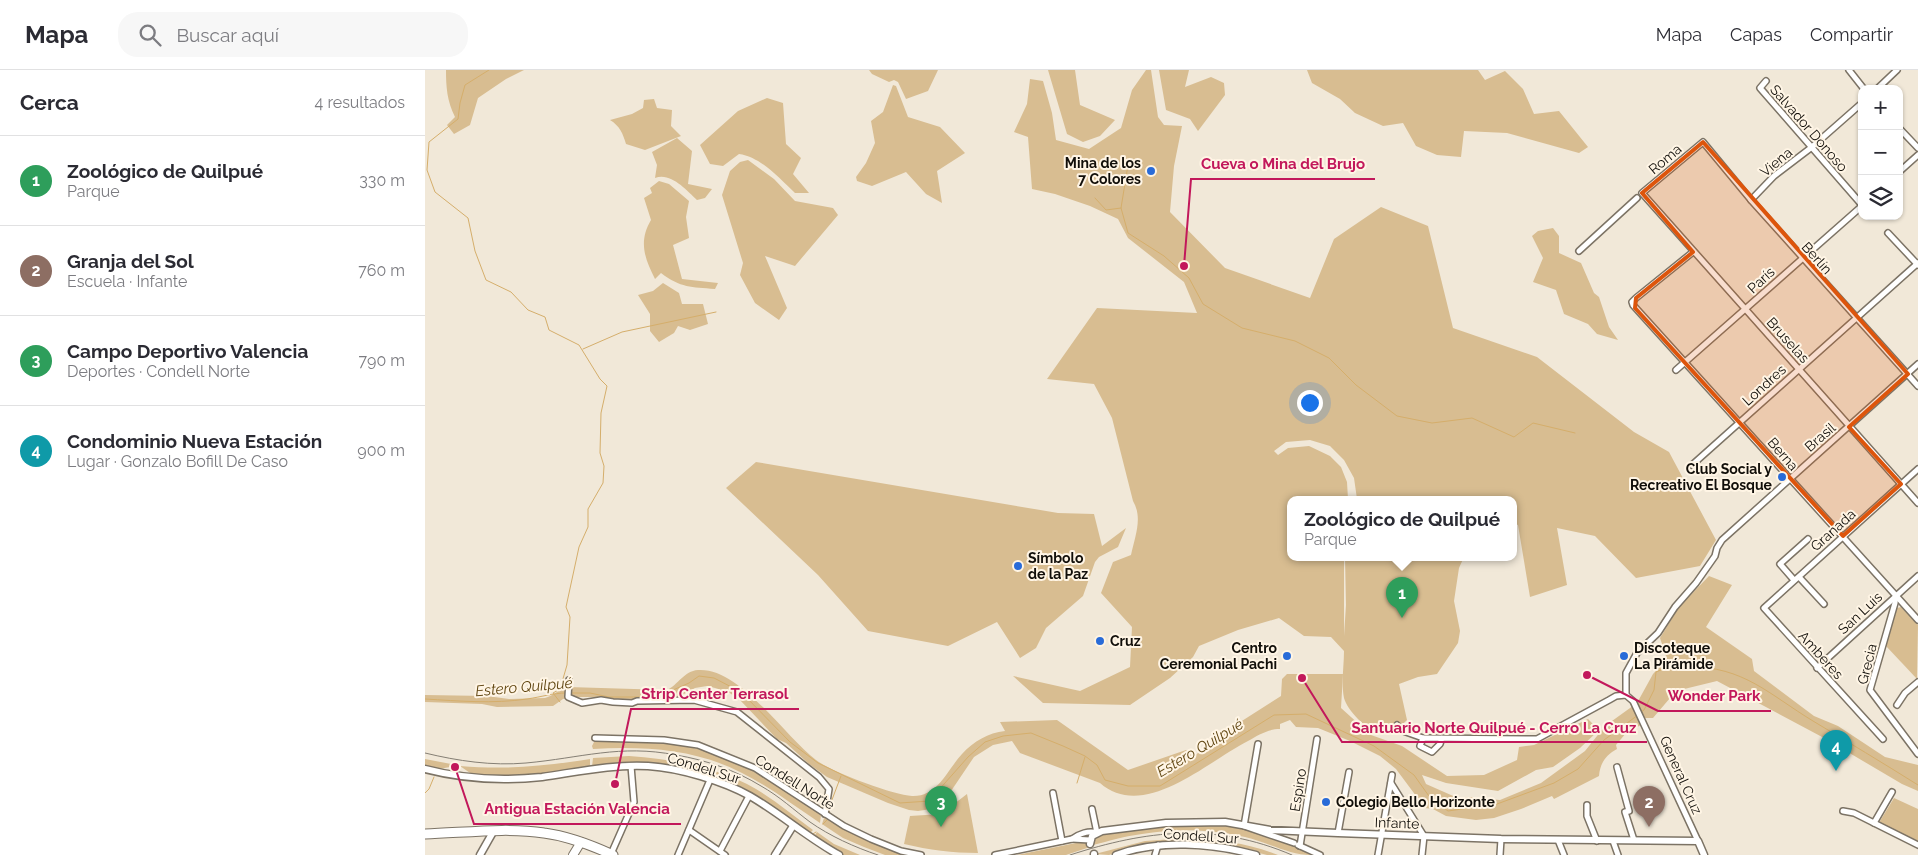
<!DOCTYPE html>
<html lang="es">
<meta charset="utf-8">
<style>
body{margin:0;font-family:Raleway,sans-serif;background:#f7f7f7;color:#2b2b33}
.controls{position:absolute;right:15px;top:15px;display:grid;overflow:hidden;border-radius:10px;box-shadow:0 1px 4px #0004}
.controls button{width:45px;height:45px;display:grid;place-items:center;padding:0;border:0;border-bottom:1px solid #e1e1e2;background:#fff;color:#2b2b33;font:25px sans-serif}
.you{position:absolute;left:884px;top:332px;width:18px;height:18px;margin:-12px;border:4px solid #fff;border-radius:50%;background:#1a73e8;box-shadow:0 0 0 8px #1a73e833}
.badge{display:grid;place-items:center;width:32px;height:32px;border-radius:50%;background:#296bd8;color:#fff;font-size:16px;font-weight:700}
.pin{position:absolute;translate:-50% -41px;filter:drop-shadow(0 1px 2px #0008)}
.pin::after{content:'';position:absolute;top:26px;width:18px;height:15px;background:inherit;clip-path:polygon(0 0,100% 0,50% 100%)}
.popup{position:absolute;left:862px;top:426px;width:230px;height:65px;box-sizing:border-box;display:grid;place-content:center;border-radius:10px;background:#fff;filter:drop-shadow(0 1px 4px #0005);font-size:16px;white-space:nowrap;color:#7c7c81}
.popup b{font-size:19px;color:#2b2b33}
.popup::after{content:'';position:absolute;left:50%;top:100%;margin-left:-10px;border:10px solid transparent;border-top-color:#fff}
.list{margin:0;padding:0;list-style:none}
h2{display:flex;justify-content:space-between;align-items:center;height:65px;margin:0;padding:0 20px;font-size:21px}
h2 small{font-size:16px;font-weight:400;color:#7c7c81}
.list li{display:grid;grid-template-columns:32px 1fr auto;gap:15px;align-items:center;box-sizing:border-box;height:90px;padding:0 20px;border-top:1px solid #e1e1e2}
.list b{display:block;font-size:19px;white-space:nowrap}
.list p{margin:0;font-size:16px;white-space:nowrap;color:#7c7c81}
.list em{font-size:16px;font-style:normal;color:#7c7c81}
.icon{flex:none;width:28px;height:28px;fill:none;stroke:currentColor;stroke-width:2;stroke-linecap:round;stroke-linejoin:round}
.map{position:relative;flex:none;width:1493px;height:785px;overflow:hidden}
header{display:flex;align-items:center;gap:30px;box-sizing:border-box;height:70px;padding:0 25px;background:#fff;border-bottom:1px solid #e1e1e2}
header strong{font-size:24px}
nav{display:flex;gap:28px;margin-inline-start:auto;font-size:18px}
.search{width:350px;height:45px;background:#f7f7f7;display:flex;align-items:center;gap:12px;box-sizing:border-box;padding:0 18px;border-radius:20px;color:#7c7c81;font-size:19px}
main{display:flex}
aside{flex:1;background:#fff}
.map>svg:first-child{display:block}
</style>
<header>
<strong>Mapa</strong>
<div class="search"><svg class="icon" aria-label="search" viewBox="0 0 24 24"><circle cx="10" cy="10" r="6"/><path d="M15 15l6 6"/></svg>Buscar aquí</div>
<nav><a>Mapa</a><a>Capas</a><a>Compartir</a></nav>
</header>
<main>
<aside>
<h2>Cerca<small>4 resultados</small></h2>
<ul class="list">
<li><span class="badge" style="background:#2e9e5b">1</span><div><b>Zoológico de Quilpué</b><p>Parque</p></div><em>330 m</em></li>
<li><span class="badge" style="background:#8d6e63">2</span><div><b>Granja del Sol</b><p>Escuela · Infante</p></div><em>760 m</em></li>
<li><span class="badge" style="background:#2e9e5b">3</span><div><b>Campo Deportivo Valencia</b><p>Deportes · Condell Norte</p></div><em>790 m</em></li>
<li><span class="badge" style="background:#0f9aa8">4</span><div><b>Condominio Nueva Estación</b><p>Lugar · Gonzalo Bofill De Caso</p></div><em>900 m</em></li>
</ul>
</aside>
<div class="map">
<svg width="1493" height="785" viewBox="0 0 1493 785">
<rect width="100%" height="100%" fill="#f1e8d8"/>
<!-- green -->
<g fill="#d8bd91">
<path d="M 21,0 L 99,0 L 81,9 L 53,28 L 45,55 L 29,64 L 22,55 L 30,47 C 22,31 21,17 21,0 Z"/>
<path d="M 444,0 L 513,0 L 503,21 L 481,29 L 473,12 L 469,10 L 464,12 L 447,4 Z"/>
<path d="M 623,0 L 650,0 L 655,35 L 690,50 L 675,66 L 658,72 L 642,64 Z"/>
<path d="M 721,0 L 726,0 L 733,47 L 739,55 L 757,56 L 749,96 L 745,142 L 800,198 L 885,228 L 909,169 L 956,137 L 1003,156 L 1028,258 L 1112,287 L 1209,362 L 1244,382 L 1291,470 L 1275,496 L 1211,508 L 1170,466 L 1132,458 L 1142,515 L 1105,527 L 1093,455 L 1088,453 L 1088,429 L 932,429 L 929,408 L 919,390 L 905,376 L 885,370 L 861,372 L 849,381 L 853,385 L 863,378 L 884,376 L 905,386 L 916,397 L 922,412 L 923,429 L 866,429 L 866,487 L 919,487 L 919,566 L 921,535 L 920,487 L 1039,487 L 1034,498 L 1029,531 L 1035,561 L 1033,573 L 1012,604 L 993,607 L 974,614 L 982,650 C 975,657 965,664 955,663 C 942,661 922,640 919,628 C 916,613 919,596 919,581 L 906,567 L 879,566 L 854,548 L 813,560 L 774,576 L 768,587 L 745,608 L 705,635 L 618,633 L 588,606 L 655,621 L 705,597 L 707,557 L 676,523 L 688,492 L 706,485 C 710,466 718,448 708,431 L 687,348 L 669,314 L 622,309 L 672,238 L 772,243 L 759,212 L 703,168 L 693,149 L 665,136 L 630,124 L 607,119 L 603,67 L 589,62 L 602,34 L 605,9 L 618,11 L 627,43 L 631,70 L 664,79 L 696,58 L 707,20 Z"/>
<path d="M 734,0 L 764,0 L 760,17 L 786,7 L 799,13 L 800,25 L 773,61 L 765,49 L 741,40 Z"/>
<path d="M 882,0 L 1053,0 L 1060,10 L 1080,1 L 1098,19 L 1109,44 L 1134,41 L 1163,77 L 1154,83 L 1082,63 L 1039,61 L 1036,87 L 1012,85 L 991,76 L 978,53 L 958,56 L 930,43 L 915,29 L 887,13 Z"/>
<path d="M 468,15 L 471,16 L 483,47 L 515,57 L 540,83 L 512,101 L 517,133 L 501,124 L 481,102 L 447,116 L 432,111 L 431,107 L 441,93 L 450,73 L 446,51 L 458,42 Z"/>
<path d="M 342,28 L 358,33 L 361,74 L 376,88 L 368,104 L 384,123 L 370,123 C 354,108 336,87 314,84 L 298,96 L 285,94 L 275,75 L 313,41 Z"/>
<path d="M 229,29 L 232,38 L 247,40 L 246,56 L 256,66 L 220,80 L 201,74 C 198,64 195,56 185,50 L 207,44 L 218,38 L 219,30 Z"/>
<path d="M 252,68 L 267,81 L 263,114 L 287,119 L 280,128 L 272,130 C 261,120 246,102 230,108 L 232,95 L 227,82 Z"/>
<path d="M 323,90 L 349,109 L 370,131 L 408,138 L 413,145 L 370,196 L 340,186 L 362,238 L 354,250 L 330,233 L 315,205 L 318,193 L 297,125 L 305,101 L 315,92 Z"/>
<path d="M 234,111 L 244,114 L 264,131 L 261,147 L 264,168 L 248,175 L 257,209 L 293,213 L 290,219 C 266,217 256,218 236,203 L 230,209 C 220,189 213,172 226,150 L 219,128 L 227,123 L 225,118 Z"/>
<path d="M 1128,158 L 1134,166 L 1134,183 L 1156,193 L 1169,223 L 1174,227 L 1184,257 L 1193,270 L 1172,264 L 1163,254 L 1139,244 L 1131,220 L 1108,212 L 1118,188 L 1107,166 L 1113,161 Z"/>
<path d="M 238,213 L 254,223 L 257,234 L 278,234 L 283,254 L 265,260 L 253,256 L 249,263 L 234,272 L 225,261 L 225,244 L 213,225 L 228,221 Z"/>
<path d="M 331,392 L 633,443 L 669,444 L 677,476 L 701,458 L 693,477 L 674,487 L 670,492 L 658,526 L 621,558 L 611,578 L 595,588 L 572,552 L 523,576 L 443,561 L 393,505 L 301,418 Z"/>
<path d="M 1284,506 L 1307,515 L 1281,557 L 1327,589 L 1329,601 L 1389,646 L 1413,656 L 1460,687 L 1493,695 L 1493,721 L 1477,714 L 1399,668 L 1292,611 L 1251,621 L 1228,648 L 1218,648 L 1214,652 L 1216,655 L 1201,663 L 1191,675 L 1192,679 C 1181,685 1175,693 1174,706 L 1129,729 L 1127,726 L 1096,739 L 1069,748 L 1051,750 L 1021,746 L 1008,739 L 1000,738 L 971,699 L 955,686 L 925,671 L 893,658 L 871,657 L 865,650 L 855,654 L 855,659 C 843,659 833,665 823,671 C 783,691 719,752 675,713 L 595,683 L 587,671 L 568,675 L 549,687 L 520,730 L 506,739 L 493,741 L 484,740 L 463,733 L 402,707 L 384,694 L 361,673 L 352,669 L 314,629 L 303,622 L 290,618 L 282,616 L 270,618 L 248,630 L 204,633 L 166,627 L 146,627 L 138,629 L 128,636 L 72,637 L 57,634 L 0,632 L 0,625 L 62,626 L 84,629 L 120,628 C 128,626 134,619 143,617 L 242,620 C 253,615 259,601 273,600 C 315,597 359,666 391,690 C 407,702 468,725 487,726 C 513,727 522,700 537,684 C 549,671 563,663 580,661 L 575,652 L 632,650 L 703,700 L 761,680 L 768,687 L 798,663 L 856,626 L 857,609 L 862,604 L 918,604 L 916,638 L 946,665 L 977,676 L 1022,706 L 1059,705 L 1092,690 L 1094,677 L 1109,675 L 1163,649 L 1174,660 L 1155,678 L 1128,697 L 1111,700 L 1073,721 L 1021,713 L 997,705 L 1001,714 L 1035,729 L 1044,727 L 1075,730 L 1116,713 L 1160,681 L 1180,656 L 1212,633 L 1228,604 L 1242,589 L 1235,568 L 1254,537 Z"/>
<path d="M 1476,537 L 1493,555 L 1492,609 L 1461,576 L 1472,538 Z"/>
<path d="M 170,670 L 179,672 C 249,667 297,680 356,717 C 370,726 384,734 396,745 L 395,753 C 369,736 345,717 317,703 C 271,679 219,676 168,679 L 167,676 Z"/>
<path d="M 204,686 C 248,689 293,697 331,719 C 351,731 369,746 388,760 L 383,765 L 322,723 L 250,698 L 167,697 L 168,688 Z"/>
<path d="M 0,689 L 26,694 L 25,697 L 14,699 L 0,696 Z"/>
<path d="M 165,689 L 165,697 L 99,706 L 48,705 L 35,696 C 82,700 120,696 165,689 Z"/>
<path d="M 542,724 L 553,783 C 528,783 504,780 479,774 L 485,746 L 516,744 Z"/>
<path d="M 1469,728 L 1493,739 L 1493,771 L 1455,753 L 1455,751 Z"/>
<path d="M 402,747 C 428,763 455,776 484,785 L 460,785 L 439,777 L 418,768 L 397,754 L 399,748 Z"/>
<path d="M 799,754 C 828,759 860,771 886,785 C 864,785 842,772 820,767 C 787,759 750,758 717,764 C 700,766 684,771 668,775 L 669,771 L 675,764 L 745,755 Z"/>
<path d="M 392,762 L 409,774 L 435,785 L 418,785 L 388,768 Z"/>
<path d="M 763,768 C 794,770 824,773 853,785 L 842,785 L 807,776 L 747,771 L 710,776 L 684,785 L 670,784 L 720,771 Z"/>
<path d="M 656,772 L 661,772 L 665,777 L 641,785 L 592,785 Z"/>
</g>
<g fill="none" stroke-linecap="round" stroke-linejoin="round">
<!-- stream -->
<g stroke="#d5ae6b" stroke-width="1">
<path d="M 64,0 L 40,15 L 35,33 L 33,49 L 4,72 L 2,100 L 10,122 L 43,148 L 50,181 L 61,210 L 86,222 L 103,240 L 120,247 L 124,260 L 154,275 L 175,309 L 182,316 L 176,343 L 175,383 L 179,396 L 178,413 L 163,439 L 163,457 L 154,477 L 141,537 L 145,547 L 142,595 L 135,619 L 128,623 L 135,632"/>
<path d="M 703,95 L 696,138 L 703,163 L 739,186 L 764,208 L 778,234 L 817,258 L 870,271 L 904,288 L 931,315 L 972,346 L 1007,353 L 1047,348 L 1089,367 L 1108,353 L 1150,363"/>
<path d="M 670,128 L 681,140 L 696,138"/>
<path d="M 158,279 L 197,262 L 291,242"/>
<path d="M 145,623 L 165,623 L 184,627 L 232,627 L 264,613 L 274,606 L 289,608 L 316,622 L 365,672 L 393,693 L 475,733 L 504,731 L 543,687 L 560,672 L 578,666 L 606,663 L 638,676 L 660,686 L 672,695 L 680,710 L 703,716 L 735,716 L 849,645 L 881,644 L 949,676 L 989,705 L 1006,729 L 1023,741 L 1072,734 L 1129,713 L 1153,699 L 1179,670 L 1213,645"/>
<path d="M 0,629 C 34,631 68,634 102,629 C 116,627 128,623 141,623"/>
<path d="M 1216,642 L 1219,640 L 1229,620 L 1231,602 C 1242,597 1251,597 1264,597 C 1318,596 1345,625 1388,651 C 1423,672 1458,693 1493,715"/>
<path d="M 652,713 L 660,687"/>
<path d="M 0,723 L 4,719 L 9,707"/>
<path d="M 404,745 L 405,735 L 416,706"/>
<path d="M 398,754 L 403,749"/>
<path d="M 388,764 L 391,762"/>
</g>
<defs>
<g id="minor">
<path d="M 1424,0 L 1439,19"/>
<path d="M 1341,11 L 1335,18 L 1437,135"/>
<path d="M 1452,19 L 1472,0"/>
<path d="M 1474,58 L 1493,78"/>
<path d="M 1474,102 L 1493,85"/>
<path d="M 1326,130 L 1349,106 L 1387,77 L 1437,33"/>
<path d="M 1463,163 L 1493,195"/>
<path d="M 1154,181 L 1212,128"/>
<path d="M 1268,182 L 1211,228 L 1207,232 L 1208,235 L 1493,550"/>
<path d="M 1251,300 L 1437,136"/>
<path d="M 1493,316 L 1326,130 L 1278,72 L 1217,123 L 1493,433"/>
<path d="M 1267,395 L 1493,193"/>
<path d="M 1374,507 L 1399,534"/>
<path d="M 1369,510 L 1355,494 L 1383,469"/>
<path d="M 1471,525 L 1470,533 L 1445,620 L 1493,684"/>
<path d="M 1392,598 L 1493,506"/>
<path d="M 144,610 L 143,627 L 157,633 L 176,630 L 188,632 L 207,633 L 212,631 L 269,630 L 312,642 L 394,707 L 404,719 L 400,744"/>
<path d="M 1201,625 L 1201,603 L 1212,583 L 1233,563 L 1250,537 L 1271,513 L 1290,486 L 1292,478 L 1297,470 L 1493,294"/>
<path d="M 1472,635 L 1480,623 L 1493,612"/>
<path d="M 972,655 L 978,661 L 998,668"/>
<path d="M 170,668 L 239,670 L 273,675 L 330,698 L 419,756 L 446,769 L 476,781 L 496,785"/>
<path d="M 1017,668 L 1015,674 L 1007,682 L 995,676 L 998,668 L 1112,669 L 1184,630 L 1191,626 L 1201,625 L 1208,631 L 1273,771"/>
<path d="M 1458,669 L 1339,538 L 1493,399"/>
<path d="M 833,674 L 819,756 L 869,773"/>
<path d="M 1192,697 L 1204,741 L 1200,742 L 1209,770"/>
<path d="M 966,713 L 999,766 L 997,785"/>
<path d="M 628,723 L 637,771"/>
<path d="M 1162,735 L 1162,746 L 1172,771"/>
<path d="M 1418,741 L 1429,743 L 1493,775"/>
<path d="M 1449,753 L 1467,722"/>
<path d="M 264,760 L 300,785"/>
<path d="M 913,763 L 924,702"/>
<path d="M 647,769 L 665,770"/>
<path d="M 1133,770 L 1139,785"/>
<path d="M 1188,771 L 1193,785"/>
<path d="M 873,775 L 895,785"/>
<path d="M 875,776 L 892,669"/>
<path d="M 295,781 L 324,726"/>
<path d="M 186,784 L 209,732 L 206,696"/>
<path d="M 253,785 L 285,710"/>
<path d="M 570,785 L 647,769 C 654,764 664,760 672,763 L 667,739"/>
<path d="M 730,785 L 733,775"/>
<path d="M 953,785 L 967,705"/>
<path d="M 1075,785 L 1076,769"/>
</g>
<g id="tertiary">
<path d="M 0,699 C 38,709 78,711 117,707 C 152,702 188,694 223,696 C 255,698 298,711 325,726 C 356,744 383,768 414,785"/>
<path d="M 665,774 L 667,766 L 677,761 L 741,753 L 800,752 L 845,760 L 913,763 L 1076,769 L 1273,771 L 1279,785"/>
<path d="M 669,784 L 669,785"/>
<path d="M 55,785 L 68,762"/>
<path d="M 350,785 L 368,756"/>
<path d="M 691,785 C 734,769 787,773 831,785"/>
</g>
<path id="secondary" d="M 148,785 L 156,772"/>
<path id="primary" d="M 0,764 C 37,763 82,757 119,763 C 143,766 166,775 188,785"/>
</defs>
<!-- minor casing -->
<use href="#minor" stroke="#7c7365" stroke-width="8"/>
<!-- tertiary casing -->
<use href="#tertiary" stroke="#7c7365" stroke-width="9"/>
<!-- secondary casing -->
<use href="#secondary" stroke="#7c7365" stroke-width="10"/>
<!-- primary casing -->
<use href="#primary" stroke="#7c7365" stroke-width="11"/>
<!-- minor -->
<use href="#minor" stroke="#fff" stroke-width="5"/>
<!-- tertiary -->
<use href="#tertiary" stroke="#fff" stroke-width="6"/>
<!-- secondary -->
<use href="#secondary" stroke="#fff" stroke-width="8"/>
<!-- primary -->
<use href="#primary" stroke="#fff" stroke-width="9"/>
<!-- rail -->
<g stroke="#857f74" stroke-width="1">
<path d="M 0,683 C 33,691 67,696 101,693 C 156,688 195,674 251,685 C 281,690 310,700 336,716 C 354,726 369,740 385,752 C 405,766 429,777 453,785"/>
<path d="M 645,785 C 722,760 790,752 867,785"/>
</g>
</g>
<!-- marked area -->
<path fill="#dd550c" fill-opacity="0.2" stroke="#dd550c" stroke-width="4" stroke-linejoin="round" d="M 1278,72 L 1483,304 L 1424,357 L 1476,414 L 1418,466 L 1210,238 L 1211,228 L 1268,182 L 1217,123 Z"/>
<!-- markers -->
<g fill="#296bd8" stroke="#fff5e5" stroke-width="2">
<circle cx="726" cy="101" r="5"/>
<circle cx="1357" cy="407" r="5"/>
<circle cx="593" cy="496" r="5"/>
<circle cx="675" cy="571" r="5"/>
<circle cx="862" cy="586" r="5"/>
<circle cx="1199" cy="586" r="5"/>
<circle cx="901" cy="732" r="5"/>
</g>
<g text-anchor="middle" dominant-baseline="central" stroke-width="4" stroke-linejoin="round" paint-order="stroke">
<!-- street labels -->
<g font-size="14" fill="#110e09" stroke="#fff5e5">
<text transform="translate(1384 58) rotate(49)">Salvador Donoso</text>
<text transform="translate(1240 89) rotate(-40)">Roma</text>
<text transform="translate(1351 92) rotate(-40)">Viena</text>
<text transform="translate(1392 188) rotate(48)">Berlín</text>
<text transform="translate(1336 210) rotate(-43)">París</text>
<text transform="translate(1363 270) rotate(48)">Bruselas</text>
<text transform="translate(1339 315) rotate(-42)">Londres</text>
<text transform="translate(1395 367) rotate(-41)">Brasil</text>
<text transform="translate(1358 384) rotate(49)">Berna</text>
<text transform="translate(1408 460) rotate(-42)">Granada</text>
<text transform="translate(1435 543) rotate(-43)">San Luis</text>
<text transform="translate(1396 585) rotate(48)">Amberes</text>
<text transform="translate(1442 594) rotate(-76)">Grecia</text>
<text transform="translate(279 698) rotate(17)">Condell Sur</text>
<text transform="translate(1256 705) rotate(66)">General Cruz</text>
<text transform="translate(370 712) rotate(32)">Condell Norte</text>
<text transform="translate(873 720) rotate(-81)">Espino</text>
<text transform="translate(972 753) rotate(2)">Infante</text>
<text transform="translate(776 766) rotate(4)">Condell Sur</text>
</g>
<!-- poi labels -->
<g font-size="14" font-weight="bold" fill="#110e09" stroke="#fff5e5" text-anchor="start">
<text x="716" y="93" text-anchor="end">Mina de los<tspan x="716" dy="16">7 Colores</tspan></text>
<text x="1347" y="399" text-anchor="end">Club Social y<tspan x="1347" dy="16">Recreativo El Bosque</tspan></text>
<text x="603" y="488">Símbolo<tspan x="603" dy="16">de la Paz</tspan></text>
<text x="685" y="571">Cruz</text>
<text x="852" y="578" text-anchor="end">Centro<tspan x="852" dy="16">Ceremonial Pachi</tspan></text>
<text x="1209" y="578">Discoteque<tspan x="1209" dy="16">La Pirámide</tspan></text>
<text x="911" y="732">Colegio Bello Horizonte</text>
</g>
<!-- water labels -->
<g font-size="15" font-style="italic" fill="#604510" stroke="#fff5e5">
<text transform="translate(99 617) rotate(-5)">Estero Quilpué</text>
<text transform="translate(775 678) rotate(-31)">Estero Quilpué</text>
</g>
</g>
<!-- callouts -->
<path fill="none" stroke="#c2185b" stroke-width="2" d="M759 196L766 109H950M190 714L206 639H374M1162 605L1233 641H1346M877 608L917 672H1222M30 697L49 754H256"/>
<g fill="#c2185b" stroke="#fff5e5" stroke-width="2">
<circle cx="759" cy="196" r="5"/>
<circle cx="190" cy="714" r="5"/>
<circle cx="1162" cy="605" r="5"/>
<circle cx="877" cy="608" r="5"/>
<circle cx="30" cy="697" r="5"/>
</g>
<g font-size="15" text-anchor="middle" font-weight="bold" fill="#c2185b" stroke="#fff5e5" stroke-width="4" stroke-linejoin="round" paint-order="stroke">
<text x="858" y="99">Cueva o Mina del Brujo</text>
<text x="290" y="629">Strip Center Terrasol</text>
<text x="1289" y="631">Wonder Park</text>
<text x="1069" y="663">Santuario Norte Quilpué - Cerro La Cruz</text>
<text x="152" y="744">Antigua Estación Valencia</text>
</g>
</svg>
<div class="controls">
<button>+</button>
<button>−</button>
<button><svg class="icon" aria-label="layers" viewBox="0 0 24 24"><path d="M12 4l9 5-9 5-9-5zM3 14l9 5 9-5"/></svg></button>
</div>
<div class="you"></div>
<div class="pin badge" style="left:977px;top:548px;background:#2e9e5b">1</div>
<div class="popup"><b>Zoológico de Quilpué</b>Parque</div>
<div class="pin badge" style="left:1224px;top:757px;background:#8d6e63">2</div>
<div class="pin badge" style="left:516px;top:757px;background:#2e9e5b">3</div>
<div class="pin badge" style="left:1411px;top:701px;background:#0f9aa8">4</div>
</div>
</main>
